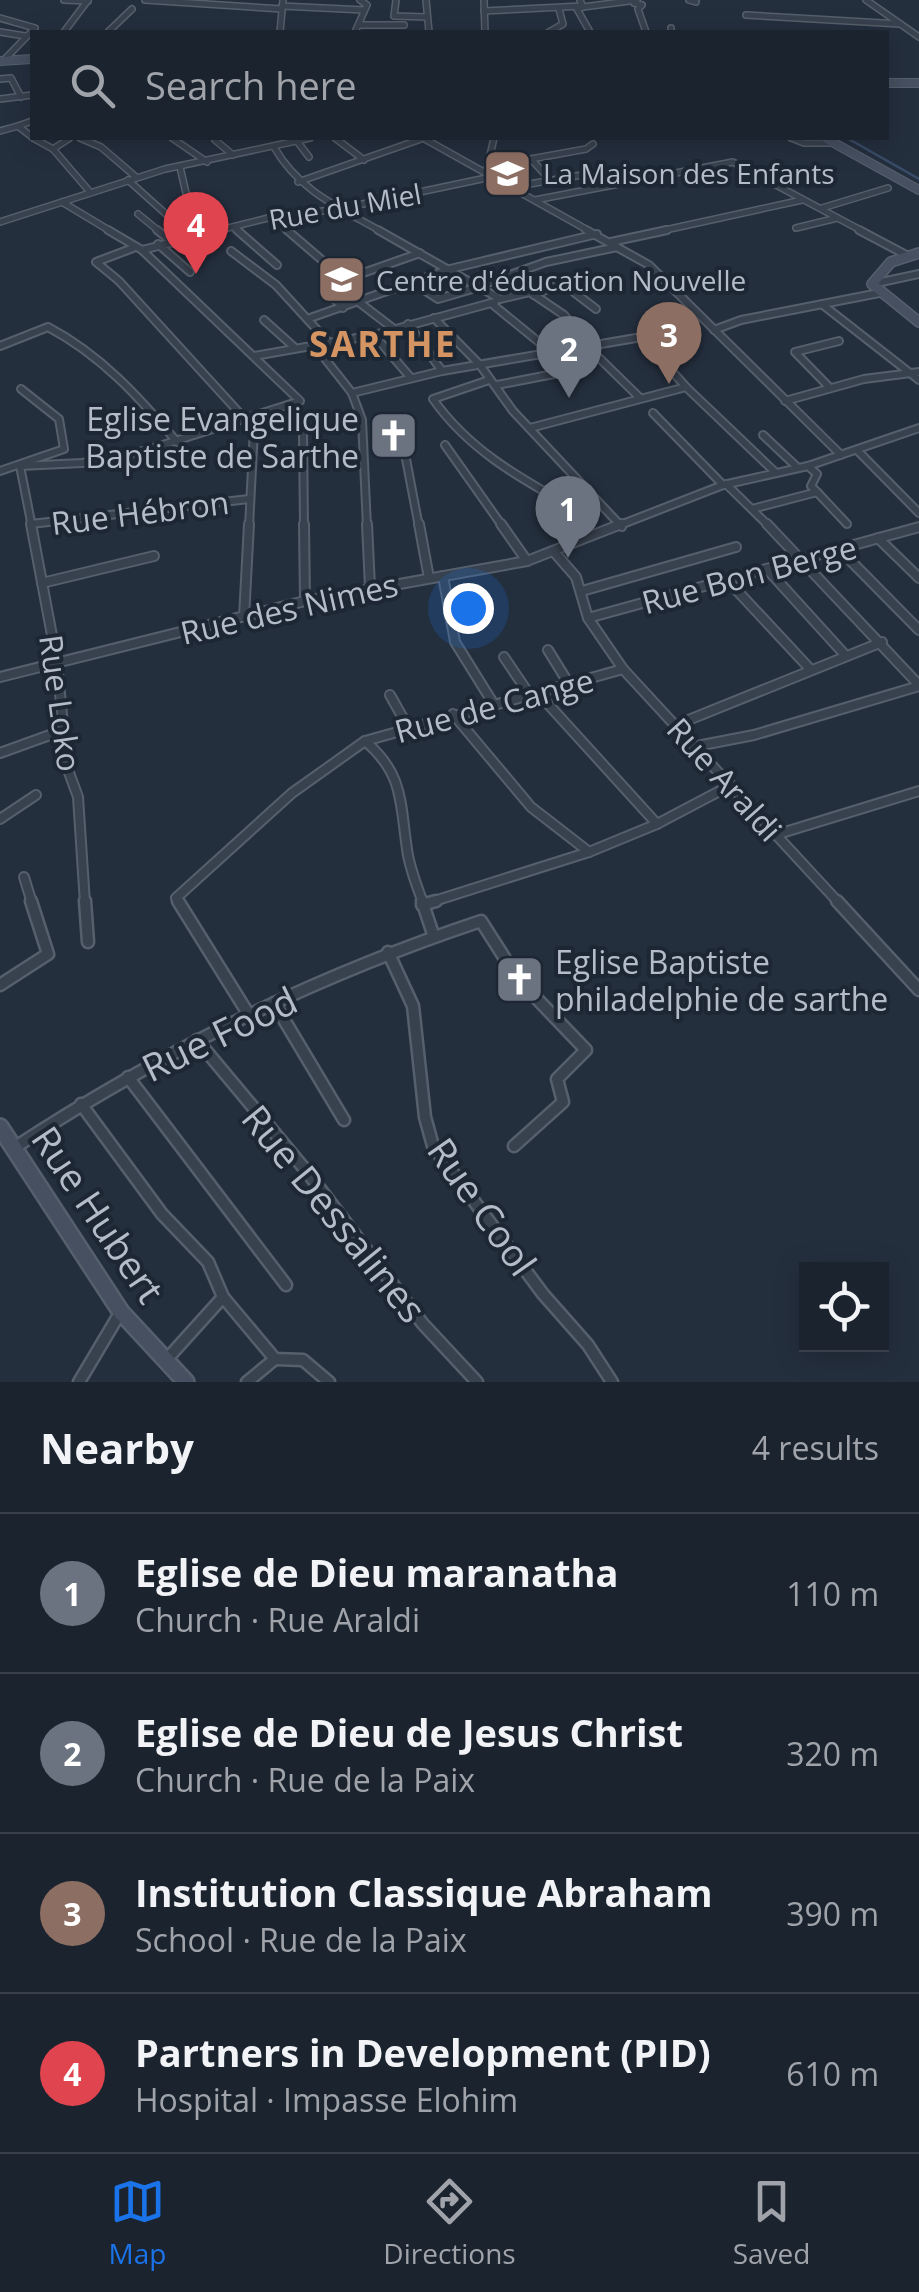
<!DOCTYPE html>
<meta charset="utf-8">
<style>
body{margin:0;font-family:"Open Sans",sans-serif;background:#242b36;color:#f1f3f6}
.controls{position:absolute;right:30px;bottom:30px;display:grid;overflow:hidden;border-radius:0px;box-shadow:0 5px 25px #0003}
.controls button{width:90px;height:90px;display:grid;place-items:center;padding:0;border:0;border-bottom:2px solid #39404a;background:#1b232e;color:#f1f3f6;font:50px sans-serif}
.you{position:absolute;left:468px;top:608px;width:35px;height:35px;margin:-25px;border:8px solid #fff;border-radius:50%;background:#1a73e8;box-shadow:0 0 0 15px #1a73e833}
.badge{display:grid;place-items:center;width:65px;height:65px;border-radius:50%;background:#1a73e8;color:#fff;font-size:32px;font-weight:700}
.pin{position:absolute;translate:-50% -82px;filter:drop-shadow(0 2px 5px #0008)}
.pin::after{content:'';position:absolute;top:52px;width:35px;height:30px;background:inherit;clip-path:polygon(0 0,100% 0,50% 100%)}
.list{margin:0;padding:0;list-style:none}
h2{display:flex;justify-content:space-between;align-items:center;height:130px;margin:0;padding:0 40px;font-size:42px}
h2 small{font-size:32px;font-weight:400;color:#a0a4aa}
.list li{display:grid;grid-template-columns:65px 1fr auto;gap:30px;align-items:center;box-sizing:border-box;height:160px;padding:0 40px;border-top:2px solid #39404a}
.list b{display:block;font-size:38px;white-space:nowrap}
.list p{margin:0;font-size:32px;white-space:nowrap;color:#a0a4aa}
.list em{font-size:32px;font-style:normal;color:#a0a4aa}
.icon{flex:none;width:55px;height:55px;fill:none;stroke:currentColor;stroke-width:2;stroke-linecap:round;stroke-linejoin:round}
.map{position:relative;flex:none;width:919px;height:1382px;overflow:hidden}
.search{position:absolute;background:#1b232e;box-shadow:0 5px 25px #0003;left:30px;right:30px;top:30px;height:110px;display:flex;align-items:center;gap:25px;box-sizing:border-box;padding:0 35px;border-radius:0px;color:#a0a4aa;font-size:38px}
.sheet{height:770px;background:#1b232e}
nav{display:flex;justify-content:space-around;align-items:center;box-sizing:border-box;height:140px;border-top:2px solid #39404a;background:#1b232e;font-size:28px;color:#a0a4aa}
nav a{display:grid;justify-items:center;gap:5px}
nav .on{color:#1a73e8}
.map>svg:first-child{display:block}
</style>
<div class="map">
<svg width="919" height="1382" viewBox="0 0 919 1382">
<rect width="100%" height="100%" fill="#242f3e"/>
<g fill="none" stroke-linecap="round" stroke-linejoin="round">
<!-- stream -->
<g stroke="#394c67" stroke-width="2.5">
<path d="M 847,138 L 919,179"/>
<path d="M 835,139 L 849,147"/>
</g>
<defs>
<g id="street-far3">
<path d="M 64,0 L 88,1"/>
<path d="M 145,0 L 282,9"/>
<path d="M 396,0 L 394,16 L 427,17"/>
<path d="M 426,0 L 429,32"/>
<path d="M 484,0 L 485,32"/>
<path d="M 580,0 L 583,7 L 577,9 L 590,32"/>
<path d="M 689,0 L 696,2"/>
<path d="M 866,0 L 919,37"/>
<path d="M 634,3 L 642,5 L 638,9 L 646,32"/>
<path d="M 282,6 L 364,10"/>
<path d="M 583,7 L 637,0"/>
<path d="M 484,11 L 582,6"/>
<path d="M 746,15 L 900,24"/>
<path d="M 0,18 L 35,28 L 3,61"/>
<path d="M 359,25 L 404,25"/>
<path d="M 671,28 L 671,32"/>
<path d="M 0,32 L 25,36"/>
<path d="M 64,32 L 88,0"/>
<path d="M 108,32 L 132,9"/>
<path d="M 280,32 L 283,0"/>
<path d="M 355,32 L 367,5 L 360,0"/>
<path d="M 549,32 L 563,24 L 559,9"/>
<path d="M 0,79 L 11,78 L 21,97"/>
<path d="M 0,99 L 32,95"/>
<path d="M 18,126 L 32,121"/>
<path d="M 0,131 L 18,126 L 32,137"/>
<path d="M 33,138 L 53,149 L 90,192"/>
<path d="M 80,138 L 101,147 L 136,177"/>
<path d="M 172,138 L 207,162"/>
<path d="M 335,138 L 364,160"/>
<path d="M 423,138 L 591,232"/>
<path d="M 791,138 L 804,143 L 835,143"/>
<path d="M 215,140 L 233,155"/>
<path d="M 297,141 L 309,157"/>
<path d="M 274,147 C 299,191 340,208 382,232"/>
<path d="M 53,149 L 70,138"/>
<path d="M 531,159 L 586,149 L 593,144"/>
<path d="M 531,159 L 551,181"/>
<path d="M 180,167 L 186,193 L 199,212"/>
<path d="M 486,173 L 494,138"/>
<path d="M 128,180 L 186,232"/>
<path d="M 298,182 L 424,138"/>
<path d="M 512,187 L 605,171"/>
<path d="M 535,200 L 733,162 L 864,232"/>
<path d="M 62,202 L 112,232"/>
<path d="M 822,208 L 888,188"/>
<path d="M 138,214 L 160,232"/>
<path d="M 272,217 L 290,232"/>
<path d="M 0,222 L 165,169 L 310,138"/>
<path d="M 234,227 L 240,232"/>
<path d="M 796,228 L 837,218"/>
<path d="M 212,232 L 272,217 L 339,209 L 491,177"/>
<path d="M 656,232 L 802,200"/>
</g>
<g id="street-far2">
<path d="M 157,230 L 171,241"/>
<path d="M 183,230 L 190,236"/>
<path d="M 237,230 L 277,265"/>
<path d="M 287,230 L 344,279"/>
<path d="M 378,230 L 500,299"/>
<path d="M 586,230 L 649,265 L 841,455"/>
<path d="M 859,230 L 908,256"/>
<path d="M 611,242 L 667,230"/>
<path d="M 158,244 L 190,272"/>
<path d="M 133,248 L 96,262 L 119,281 L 254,429 L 249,527"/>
<path d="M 142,250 L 222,230"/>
<path d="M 231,251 L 276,285 L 330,344"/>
<path d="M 415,284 L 438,299 L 479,287"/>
<path d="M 872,284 L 919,274"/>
<path d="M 479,286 L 546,262 L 617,247"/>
<path d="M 534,295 L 562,283 L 596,309"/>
<path d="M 500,299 L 530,292 L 564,315 L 591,347"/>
<path d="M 495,302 L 491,303 L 551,352"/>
<path d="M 360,303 L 394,329"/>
<path d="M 823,305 L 919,380"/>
<path d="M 343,308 L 323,287 L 420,253"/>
<path d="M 310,318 L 450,269 L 597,234"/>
<path d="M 434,318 L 480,365 L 513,411 L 622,527"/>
<path d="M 264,320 L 294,347"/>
<path d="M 408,324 L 442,371"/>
<path d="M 714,330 L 741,320 L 879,293"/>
<path d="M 374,335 L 411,378"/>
<path d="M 0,346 L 48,327 C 101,355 139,397 177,442"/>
<path d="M 315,346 L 352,393 L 362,420 L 367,527"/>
<path d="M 588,347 L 640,398"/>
<path d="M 254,356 L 374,335 L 491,303"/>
<path d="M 489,380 L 433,399 C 468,449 518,477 570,506 L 596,500"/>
<path d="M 497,385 L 559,373"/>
<path d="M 829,387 L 795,352 L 839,341"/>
<path d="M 352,393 L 442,371 L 642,337 L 686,387 L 775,472"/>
<path d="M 785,401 L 864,379 L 919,372"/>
<path d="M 653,413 L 723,485"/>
<path d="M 530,428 L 686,387"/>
<path d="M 254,429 L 296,427 L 303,431 L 304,527"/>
<path d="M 763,435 L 798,468"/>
<path d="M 402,438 L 419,527"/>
<path d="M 445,445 L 503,527"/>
<path d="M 857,450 L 919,513"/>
<path d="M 20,466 L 82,463 L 144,451 L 300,401 L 142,250 L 108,230"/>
<path d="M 20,466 L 32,527"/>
<path d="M 0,471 L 64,449 L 59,419 L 21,389"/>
<path d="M 726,484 L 770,527"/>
<path d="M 817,492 L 847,524"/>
<path d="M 752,509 L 817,492 L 811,486 L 817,474 L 808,466"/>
<path d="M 31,524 L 249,499"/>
<path d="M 615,527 L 723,485 L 808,466 L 919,428"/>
</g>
<g id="street-far1">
<path d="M 31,524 L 57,662 L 67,767 L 78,797 L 85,903"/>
<path d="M 304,524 L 305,601"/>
<path d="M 367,524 L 370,587"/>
<path d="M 419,524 L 429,578"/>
<path d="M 501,524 L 527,561"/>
<path d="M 767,524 L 919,685"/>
<path d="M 878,538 L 919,578"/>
<path d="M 839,549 L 919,630"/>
<path d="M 555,553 L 576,577 L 588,618 L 623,669 L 839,903"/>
<path d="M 767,569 L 846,656"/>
<path d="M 443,576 L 455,642 L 493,703"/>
<path d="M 729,582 L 811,670"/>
<path d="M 42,583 L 154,556"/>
<path d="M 582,591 L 736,547"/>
<path d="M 244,617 L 249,524"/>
<path d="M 588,618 L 919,527"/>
<path d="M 548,650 L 569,684"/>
<path d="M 504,657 L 529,694"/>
<path d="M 0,677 L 305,601 L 527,561 L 621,524"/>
<path d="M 538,693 L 657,824"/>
<path d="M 390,695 L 408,727"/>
<path d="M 453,714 L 531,807 L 589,852"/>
<path d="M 680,729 L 681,723 L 882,642"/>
<path d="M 365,741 C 404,774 400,803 407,849 C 409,867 417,886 423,903"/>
<path d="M 697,746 L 754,735 L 919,686"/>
<path d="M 0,753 L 61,731"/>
<path d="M 0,819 L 36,795"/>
<path d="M 775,835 L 919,791"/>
<path d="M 24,877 L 32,903"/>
<path d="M 179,903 L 176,898 L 292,793 L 365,741 L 623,669"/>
<path d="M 428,903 L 589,852 L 657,824 L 731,785"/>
</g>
<g id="street">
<path d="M 85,901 L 88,942"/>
<path d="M 178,901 L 249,1015"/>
<path d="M 422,901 L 433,934"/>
<path d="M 837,901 L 919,990"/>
<path d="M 422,905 L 436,901"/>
<path d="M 388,952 L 413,1006 L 425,1117 L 433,1146 L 543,1294 L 588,1345 L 612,1382"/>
<path d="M 0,985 L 48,954 L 31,901"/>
<path d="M 274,1003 L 344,1120"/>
<path d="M 197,1040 L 308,1173 L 423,1324 L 477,1382"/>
<path d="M 128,1077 L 286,1285"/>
<path d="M 81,1104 L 162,1214 L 208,1262 L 223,1297 L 167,1359"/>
<path d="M 14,1148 C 159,1053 316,976 481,921 L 518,979 L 586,1050 L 557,1079 L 563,1102 L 514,1146"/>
<path d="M 223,1297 L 275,1359 L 303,1360 L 329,1382"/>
<path d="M 79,1382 L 120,1313"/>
<path d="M 247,1382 L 275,1359"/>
</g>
<g id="secondary-far2">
<path d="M 0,61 L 32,59"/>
<path d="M 886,83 L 919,83"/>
<path d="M 825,138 L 919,190"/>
</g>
<path id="secondary-far1" d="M 919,253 L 891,262 L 872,284 L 919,322"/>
<path id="secondary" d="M 0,1127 L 121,1312 L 186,1382"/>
</defs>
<!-- street-far3 casing -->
<use href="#street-far3" stroke="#565f6c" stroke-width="8"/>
<!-- street-far2 casing -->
<use href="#street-far2" stroke="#565f6c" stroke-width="10"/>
<!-- street-far1 casing -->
<use href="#street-far1" stroke="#565f6c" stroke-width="12"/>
<!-- street casing -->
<use href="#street" stroke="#565f6c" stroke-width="15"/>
<!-- secondary-far2 casing -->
<use href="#secondary-far2" stroke="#565f6c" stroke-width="10"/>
<!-- secondary-far1 casing -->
<use href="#secondary-far1" stroke="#565f6c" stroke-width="12"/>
<!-- secondary casing -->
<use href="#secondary" stroke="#565f6c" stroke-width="20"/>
<!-- street-far3 -->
<use href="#street-far3" stroke="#38414e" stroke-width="5"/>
<!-- street-far2 -->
<use href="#street-far2" stroke="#38414e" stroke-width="6"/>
<!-- street-far1 -->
<use href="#street-far1" stroke="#38414e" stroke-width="8"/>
<!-- street -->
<use href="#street" stroke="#38414e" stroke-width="10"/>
<!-- secondary-far2 -->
<use href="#secondary-far2" stroke="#465061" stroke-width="8"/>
<!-- secondary-far1 -->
<use href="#secondary-far1" stroke="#465061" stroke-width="9"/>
<!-- secondary -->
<use href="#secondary" stroke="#465061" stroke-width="15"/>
</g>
<!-- icons -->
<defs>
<symbol id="school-square" viewBox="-11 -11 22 22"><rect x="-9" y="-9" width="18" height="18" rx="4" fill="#8d6e63" stroke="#1d2633"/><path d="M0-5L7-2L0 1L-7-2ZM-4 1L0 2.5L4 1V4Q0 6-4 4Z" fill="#fff"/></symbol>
<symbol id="church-square" viewBox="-11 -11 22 22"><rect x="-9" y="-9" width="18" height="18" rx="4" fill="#6b7280" stroke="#1d2633"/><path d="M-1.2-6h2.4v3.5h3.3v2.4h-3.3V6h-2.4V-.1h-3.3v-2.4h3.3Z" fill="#fff"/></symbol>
</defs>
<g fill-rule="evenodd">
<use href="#school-square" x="480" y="146" width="55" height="55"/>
<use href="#school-square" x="314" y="252" width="55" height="55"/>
<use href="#church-square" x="366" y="408" width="55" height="55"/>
<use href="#church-square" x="492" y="952" width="55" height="55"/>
</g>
<g text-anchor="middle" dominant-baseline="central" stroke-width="8" stroke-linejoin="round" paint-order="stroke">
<!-- far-poi labels -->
<g font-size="28" fill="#b4bcc9" stroke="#1d2633" text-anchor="start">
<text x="543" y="173">La Maison des Enfants</text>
<text x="376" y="280">Centre d'éducation Nouvelle</text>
</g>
<!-- far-street labels -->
<g font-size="28" fill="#b4bcc9" stroke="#1d2633">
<text transform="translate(345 206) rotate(-10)">Rue du Miel</text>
</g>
<!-- poi labels -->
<g font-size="32" fill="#b4bcc9" stroke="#1d2633" text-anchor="end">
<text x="359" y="418">Eglise Evangelique<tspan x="359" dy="37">Baptiste de Sarthe</tspan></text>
<text x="555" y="961" text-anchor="start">Eglise Baptiste<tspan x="555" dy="37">philadelphie de sarthe</tspan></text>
</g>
<!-- street labels -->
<g font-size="32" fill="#b4bcc9" stroke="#1d2633">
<text transform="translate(140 512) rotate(-7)">Rue Hébron</text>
<text transform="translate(749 574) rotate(-15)">Rue Bon Berge</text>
<text transform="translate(289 608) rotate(-13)">Rue des Nimes</text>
<text transform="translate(61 703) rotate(82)">Rue Loko</text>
<text transform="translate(494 705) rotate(-15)">Rue de Cange</text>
<text transform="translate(725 779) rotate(48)">Rue Araldi</text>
</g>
<!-- far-district labels -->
<g font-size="35" font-weight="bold" letter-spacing="2.5" fill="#d59563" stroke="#1d2633">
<text x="383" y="343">SARTHE</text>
</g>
<!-- near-street labels -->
<g font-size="38" fill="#b4bcc9" stroke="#1d2633">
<text transform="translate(219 1033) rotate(-26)">Rue Food</text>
<text transform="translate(483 1206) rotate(55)">Rue Cool</text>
<text transform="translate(335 1213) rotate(51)">Rue Dessalines</text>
<text transform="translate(99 1214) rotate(56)">Rue Hubert</text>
</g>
</g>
</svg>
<div class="controls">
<button><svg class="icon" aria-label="locate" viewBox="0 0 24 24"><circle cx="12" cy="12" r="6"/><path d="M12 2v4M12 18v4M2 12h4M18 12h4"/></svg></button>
</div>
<div class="you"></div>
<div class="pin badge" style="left:568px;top:558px;background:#6b7280">1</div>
<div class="pin badge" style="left:569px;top:398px;background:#6b7280">2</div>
<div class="pin badge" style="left:669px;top:384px;background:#8d6e63">3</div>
<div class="pin badge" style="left:196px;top:274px;background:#e0444e">4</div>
<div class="search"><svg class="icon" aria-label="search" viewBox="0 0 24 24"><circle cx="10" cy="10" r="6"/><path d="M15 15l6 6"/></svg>Search here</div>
</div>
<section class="sheet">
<h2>Nearby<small>4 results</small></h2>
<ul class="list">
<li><span class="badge" style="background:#6b7280">1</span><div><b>Eglise de Dieu maranatha</b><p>Church · Rue Araldi</p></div><em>110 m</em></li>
<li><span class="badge" style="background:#6b7280">2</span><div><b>Eglise de Dieu de Jesus Christ</b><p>Church · Rue de la Paix</p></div><em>320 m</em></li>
<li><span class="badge" style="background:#8d6e63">3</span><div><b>Institution Classique Abraham</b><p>School · Rue de la Paix</p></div><em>390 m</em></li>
<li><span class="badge" style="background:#e0444e">4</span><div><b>Partners in Development (PID)</b><p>Hospital · Impasse Elohim</p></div><em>610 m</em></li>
</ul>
</section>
<nav>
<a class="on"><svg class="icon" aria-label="map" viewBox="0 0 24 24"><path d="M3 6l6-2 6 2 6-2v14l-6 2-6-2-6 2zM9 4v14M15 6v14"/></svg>Map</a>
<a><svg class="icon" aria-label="directions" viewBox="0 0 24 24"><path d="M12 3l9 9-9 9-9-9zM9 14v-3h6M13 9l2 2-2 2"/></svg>Directions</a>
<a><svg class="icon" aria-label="saved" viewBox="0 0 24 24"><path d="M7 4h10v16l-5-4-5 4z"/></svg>Saved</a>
</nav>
